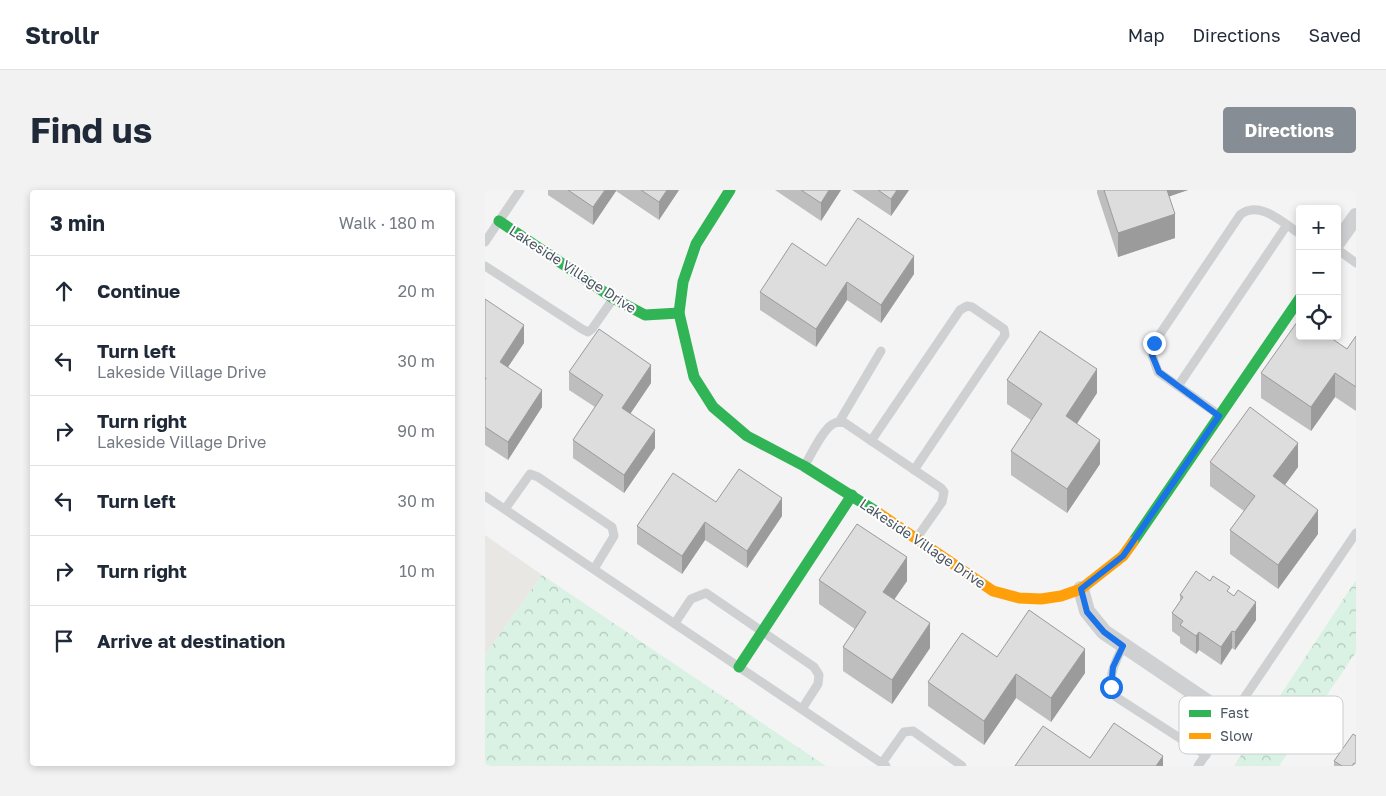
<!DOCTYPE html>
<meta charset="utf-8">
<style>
body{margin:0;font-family:"Golos Text",sans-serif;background:#f2f2f3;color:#1f2937}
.controls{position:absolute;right:15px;top:15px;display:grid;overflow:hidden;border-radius:5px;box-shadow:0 2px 8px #0003}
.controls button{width:45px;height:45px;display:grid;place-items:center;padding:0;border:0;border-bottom:1px solid #e0e1e3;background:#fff;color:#1f2937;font:25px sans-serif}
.stop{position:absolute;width:15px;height:15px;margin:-11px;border:4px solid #1a73e8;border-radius:50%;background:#fff}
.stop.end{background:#1a73e8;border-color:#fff;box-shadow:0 1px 5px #0008}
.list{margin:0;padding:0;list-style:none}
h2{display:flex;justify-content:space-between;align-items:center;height:65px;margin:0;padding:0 20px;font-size:21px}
h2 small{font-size:16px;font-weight:400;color:#747a83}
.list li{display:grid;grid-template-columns:32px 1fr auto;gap:15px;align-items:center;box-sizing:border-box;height:70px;padding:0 20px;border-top:1px solid #e0e1e3}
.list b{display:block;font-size:19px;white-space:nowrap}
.list p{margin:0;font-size:16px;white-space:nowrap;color:#747a83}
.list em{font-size:16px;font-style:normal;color:#747a83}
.icon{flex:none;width:28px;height:28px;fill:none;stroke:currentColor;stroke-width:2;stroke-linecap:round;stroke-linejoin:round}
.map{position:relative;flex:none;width:871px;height:576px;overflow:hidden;border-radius:5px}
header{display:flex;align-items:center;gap:30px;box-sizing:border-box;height:70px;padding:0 25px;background:#fff;border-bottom:1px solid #e0e1e3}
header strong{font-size:24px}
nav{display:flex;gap:28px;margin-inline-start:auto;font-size:18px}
.intro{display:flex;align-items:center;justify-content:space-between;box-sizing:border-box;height:120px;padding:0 30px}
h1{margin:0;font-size:35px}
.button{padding:12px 22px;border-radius:5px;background:#868d94;color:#fff;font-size:18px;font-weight:700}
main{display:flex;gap:30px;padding:0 30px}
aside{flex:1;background:#fff;border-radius:5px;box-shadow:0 2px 8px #0003}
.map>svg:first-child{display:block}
</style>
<header>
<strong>Strollr</strong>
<nav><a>Map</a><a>Directions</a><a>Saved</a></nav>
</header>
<div class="intro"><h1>Find us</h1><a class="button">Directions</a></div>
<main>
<aside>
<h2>3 min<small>Walk · 180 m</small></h2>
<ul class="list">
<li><svg class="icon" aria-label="ahead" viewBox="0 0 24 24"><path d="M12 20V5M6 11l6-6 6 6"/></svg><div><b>Continue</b></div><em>20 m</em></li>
<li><svg class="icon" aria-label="left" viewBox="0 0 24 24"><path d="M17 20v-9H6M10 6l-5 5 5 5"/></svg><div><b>Turn left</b><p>Lakeside Village Drive</p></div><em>30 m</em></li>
<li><svg class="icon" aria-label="right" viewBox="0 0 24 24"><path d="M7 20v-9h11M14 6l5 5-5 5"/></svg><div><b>Turn right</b><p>Lakeside Village Drive</p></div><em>90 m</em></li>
<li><svg class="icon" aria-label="left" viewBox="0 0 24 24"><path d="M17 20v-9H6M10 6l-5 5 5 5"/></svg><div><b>Turn left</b></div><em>30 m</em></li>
<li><svg class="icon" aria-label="right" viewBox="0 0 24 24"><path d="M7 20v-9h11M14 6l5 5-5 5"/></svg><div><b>Turn right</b></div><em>10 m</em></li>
<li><svg class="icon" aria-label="arrive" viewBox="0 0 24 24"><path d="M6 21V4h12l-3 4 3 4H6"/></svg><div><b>Arrive at destination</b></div></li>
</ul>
</aside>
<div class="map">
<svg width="871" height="576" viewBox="0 0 871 576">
<defs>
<pattern id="forest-crowns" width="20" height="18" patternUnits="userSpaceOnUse" patternTransform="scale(1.25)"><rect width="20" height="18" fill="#d9f2e3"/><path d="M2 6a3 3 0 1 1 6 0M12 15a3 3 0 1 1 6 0" fill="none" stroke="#b2c7bb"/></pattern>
</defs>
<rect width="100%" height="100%" fill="#f4f4f4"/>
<!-- commercial -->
<path fill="#e8e7e3" d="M 0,345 L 57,385 L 0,465 Z"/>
<!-- forest -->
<g fill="url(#forest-crowns)">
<path d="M 57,385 L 341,576 L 0,576 L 0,465 Z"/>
<path d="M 871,390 L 871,462 L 794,576 L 749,576 Z"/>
</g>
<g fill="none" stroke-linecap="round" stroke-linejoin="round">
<!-- lane -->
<g stroke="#ced0d2" stroke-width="9">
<path d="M 0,52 L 35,0"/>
<path d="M 852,59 L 871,73"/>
<path d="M 0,76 L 97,139 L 103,142 L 107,139 L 128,109"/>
<path d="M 693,196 L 802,35"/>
<path d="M 734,225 L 673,182 L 667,165 L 669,153 L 755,25 C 774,9 798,33 815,44"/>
<path d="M 354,232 L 396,161"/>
<path d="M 386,251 L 475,120 L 482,116 L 487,117 L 519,139 L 520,145 L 429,280"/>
<path d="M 320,275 C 326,265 338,239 348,234 C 352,231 356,232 360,233 L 456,298 L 459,302 L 457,312 L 431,349"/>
<path d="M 0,306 L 401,576"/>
<path d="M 20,319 L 45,284 L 53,287 L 127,337 L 129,346 L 109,379"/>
<path d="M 190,433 L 206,409 L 221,403 L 329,477 L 334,485 L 333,494 L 317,519"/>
<path d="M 638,456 C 629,475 621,487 631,507 L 721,565"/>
<path d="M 397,573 L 419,542 L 428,541 L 477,576"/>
<path d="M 713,576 L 871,343"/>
</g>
<!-- street -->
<g stroke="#ced0d2" stroke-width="16">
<path d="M 852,53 L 871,26"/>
<path d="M 596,399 L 602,421 L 619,442 L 746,528"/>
</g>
<!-- fast -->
<g stroke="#30b455" stroke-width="11">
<path d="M 245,0 L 211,54 L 198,92 L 194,123 L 209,187 L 228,217 L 262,246 L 319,276 L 392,322"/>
<path d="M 14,31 L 128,108 L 160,125 L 194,123"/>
<path d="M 648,352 L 815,108"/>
<path d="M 254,477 L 367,305"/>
</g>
<!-- slow -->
<path stroke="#ff9f0a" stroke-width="11" d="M 392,322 L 508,401 L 534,408 L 556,409 L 576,406 L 596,399 L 638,366 L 648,352"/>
</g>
<!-- wall -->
<g fill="#bebebf">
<path d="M 63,0 L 194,0 L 174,30 L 131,1 L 108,35 L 63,5 Z"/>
<path d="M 290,0 L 356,0 L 336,31 Z"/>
<path d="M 367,0 L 424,0 L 406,26 Z"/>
<path d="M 612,0 L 703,0 L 684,6 L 690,48 L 633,67 L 612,3 Z"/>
<path d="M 341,76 L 429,84 L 396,133 L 362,110 L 331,157 L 275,120 L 275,102 Z"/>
<path d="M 0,109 L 39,153 L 23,177 L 57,217 L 23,270 L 0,255 Z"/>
<path d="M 871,146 L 871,221 L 850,207 L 826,241 L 776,208 L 776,183 L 862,159 Z"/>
<path d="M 84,182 L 166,193 L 145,224 L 170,258 L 139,303 L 88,268 L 88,250 L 110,217 L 84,200 Z"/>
<path d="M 522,190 L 612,203 L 592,234 L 615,274 L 582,323 L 526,285 L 526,261 L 546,230 L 522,214 Z"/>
<path d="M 725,272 L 813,277 L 800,295 L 833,344 L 793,399 L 745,364 L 745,340 L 759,321 L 725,296 Z"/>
<path d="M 231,312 L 297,326 L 262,378 L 220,350 L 197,384 L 152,354 L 152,336 Z"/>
<path d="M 334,390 L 422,391 L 409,409 L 445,458 L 407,514 L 358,481 L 358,457 L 370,439 L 334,414 Z"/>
<path d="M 725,391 L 745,403 L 771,430 L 750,460 L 747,458 L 736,475 L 714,460 L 711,464 L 695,453 L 695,447 L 687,441 L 687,423 L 695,411 L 695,405 Z"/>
<path d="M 512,467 L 600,483 L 566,532 L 531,508 L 499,555 L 443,516 L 443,492 Z"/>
<path d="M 871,546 L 871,576 L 849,576 L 849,571 Z"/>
</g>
<!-- shaded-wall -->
<g fill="#9b9b9b">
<path d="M 120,0 L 131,0 L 131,1 L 108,35 L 108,17 Z"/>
<path d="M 182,0 L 194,0 L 174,30 L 174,12 Z"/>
<path d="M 344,0 L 356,0 L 336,31 L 336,13 Z"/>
<path d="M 412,0 L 424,0 L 406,26 L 406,9 Z"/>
<path d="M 677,0 L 703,0 L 677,9 Z"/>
<path d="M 690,24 L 690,48 L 633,67 L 633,43 Z"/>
<path d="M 429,66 L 429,84 L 396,133 L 396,115 Z"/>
<path d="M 362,92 L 362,110 L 331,157 L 331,139 Z"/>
<path d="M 39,135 L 39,153 L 15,189 L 15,172 Z"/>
<path d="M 166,175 L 166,193 L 137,236 L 137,218 Z"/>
<path d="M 612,179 L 612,203 L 581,250 L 581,226 Z"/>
<path d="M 850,183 L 850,207 L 826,241 L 826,217 Z"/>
<path d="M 57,200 L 57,217 L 23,270 L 23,252 Z"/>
<path d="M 170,240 L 170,258 L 139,303 L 139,285 Z"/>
<path d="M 615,250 L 615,274 L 582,323 L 582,299 Z"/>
<path d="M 813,253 L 813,277 L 788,311 L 788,286 Z"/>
<path d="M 297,308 L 297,326 L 262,378 L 262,361 Z"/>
<path d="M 833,320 L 833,344 L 793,399 L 793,375 Z"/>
<path d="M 220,332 L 220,350 L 197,384 L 197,366 Z"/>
<path d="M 422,367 L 422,391 L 398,426 L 398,402 Z"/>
<path d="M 771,412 L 771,430 L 750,460 L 750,442 Z"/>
<path d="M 445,433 L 445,458 L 407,514 L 407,490 Z"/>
<path d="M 747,441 L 747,458 L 736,475 L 736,457 Z"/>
<path d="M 714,442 L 714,460 L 711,464 L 711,446 Z"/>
<path d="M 600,459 L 600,483 L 566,532 L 566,508 Z"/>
<path d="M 531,484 L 531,508 L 499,555 L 499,531 Z"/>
<path d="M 678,566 L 678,576 L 671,576 Z"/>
</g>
<!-- building -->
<g fill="#ddddde" stroke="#9b9b9b">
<path d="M 83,0 L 120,0 L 108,17 Z"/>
<path d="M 156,0 L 182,0 L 174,12 Z"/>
<path d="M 316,0 L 344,0 L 336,13 Z"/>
<path d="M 393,0 L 412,0 L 406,9 Z"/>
<path d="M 619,0 L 682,0 L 690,24 L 633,43 Z"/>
<path d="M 373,28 L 429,66 L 396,115 L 362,92 L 331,139 L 275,102 L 307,53 L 341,76 Z"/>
<path d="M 0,109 L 39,135 L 15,172 L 57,200 L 23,252 L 0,237 L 0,190 L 1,188 L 0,188 Z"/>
<path d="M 815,128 L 815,146 L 843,146 L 862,159 L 871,146 L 871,197 L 850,183 L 826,217 L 776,183 Z"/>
<path d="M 114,139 L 166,175 L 137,218 L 170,240 L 139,285 L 88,250 L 118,205 L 84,182 Z"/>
<path d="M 555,141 L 612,179 L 581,226 L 615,250 L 582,299 L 526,261 L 557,214 L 522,190 Z"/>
<path d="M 765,217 L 813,253 L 788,286 L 833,320 L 793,375 L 745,340 L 770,306 L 725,272 Z"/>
<path d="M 254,279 L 297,308 L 262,361 L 220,332 L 197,366 L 152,336 L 188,283 L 231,312 Z"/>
<path d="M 372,334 L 422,367 L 398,402 L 445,433 L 407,490 L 358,457 L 381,422 L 334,390 Z"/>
<path d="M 711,381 L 725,391 L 728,386 L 745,397 L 742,401 L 749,406 L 753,400 L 771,412 L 750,442 L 747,441 L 736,457 L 714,442 L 711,446 L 695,435 L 698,431 L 687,423 L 698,407 L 695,405 Z"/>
<path d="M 544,420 L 600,459 L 566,508 L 531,484 L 499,531 L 443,492 L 477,443 L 512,467 Z"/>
<path d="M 629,533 L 678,566 L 671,576 L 530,576 L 558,536 L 605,568 Z"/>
<path d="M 868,544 L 871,546 L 871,574 L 869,573 L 867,576 L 857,576 L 849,571 Z"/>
</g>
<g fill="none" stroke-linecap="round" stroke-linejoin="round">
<!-- route -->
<path stroke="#1a73e8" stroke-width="6" d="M 626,497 L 628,477 L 638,456 L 619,442 L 602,422 L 596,399 L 638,366 L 734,226 L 674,182 L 667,165 L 669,153"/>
</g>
<g text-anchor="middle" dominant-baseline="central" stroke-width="4" stroke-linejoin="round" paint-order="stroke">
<!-- street labels -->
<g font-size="14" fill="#4a5661" stroke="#fff">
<text transform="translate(88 79) rotate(33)">Lakeside Village Drive</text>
<text transform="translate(438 353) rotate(34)">Lakeside Village Drive</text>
</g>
</g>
<!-- legend -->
<rect x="694" y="506" width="164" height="58" rx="8" fill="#fff" stroke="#c9ccd0" stroke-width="1"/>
<rect x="704" y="520" width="22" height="7" fill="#30b455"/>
<rect x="704" y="543" width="22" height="6" fill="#ff9f0a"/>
<g font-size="14" fill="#4a5661">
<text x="735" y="528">Fast</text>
<text x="735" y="551">Slow</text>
</g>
</svg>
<div class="controls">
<button>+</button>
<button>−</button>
<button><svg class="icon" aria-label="locate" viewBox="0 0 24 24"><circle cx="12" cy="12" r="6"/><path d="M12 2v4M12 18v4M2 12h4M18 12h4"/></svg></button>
</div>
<div class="stop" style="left:626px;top:497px"></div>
<div class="stop end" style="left:669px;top:153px"></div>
</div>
</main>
